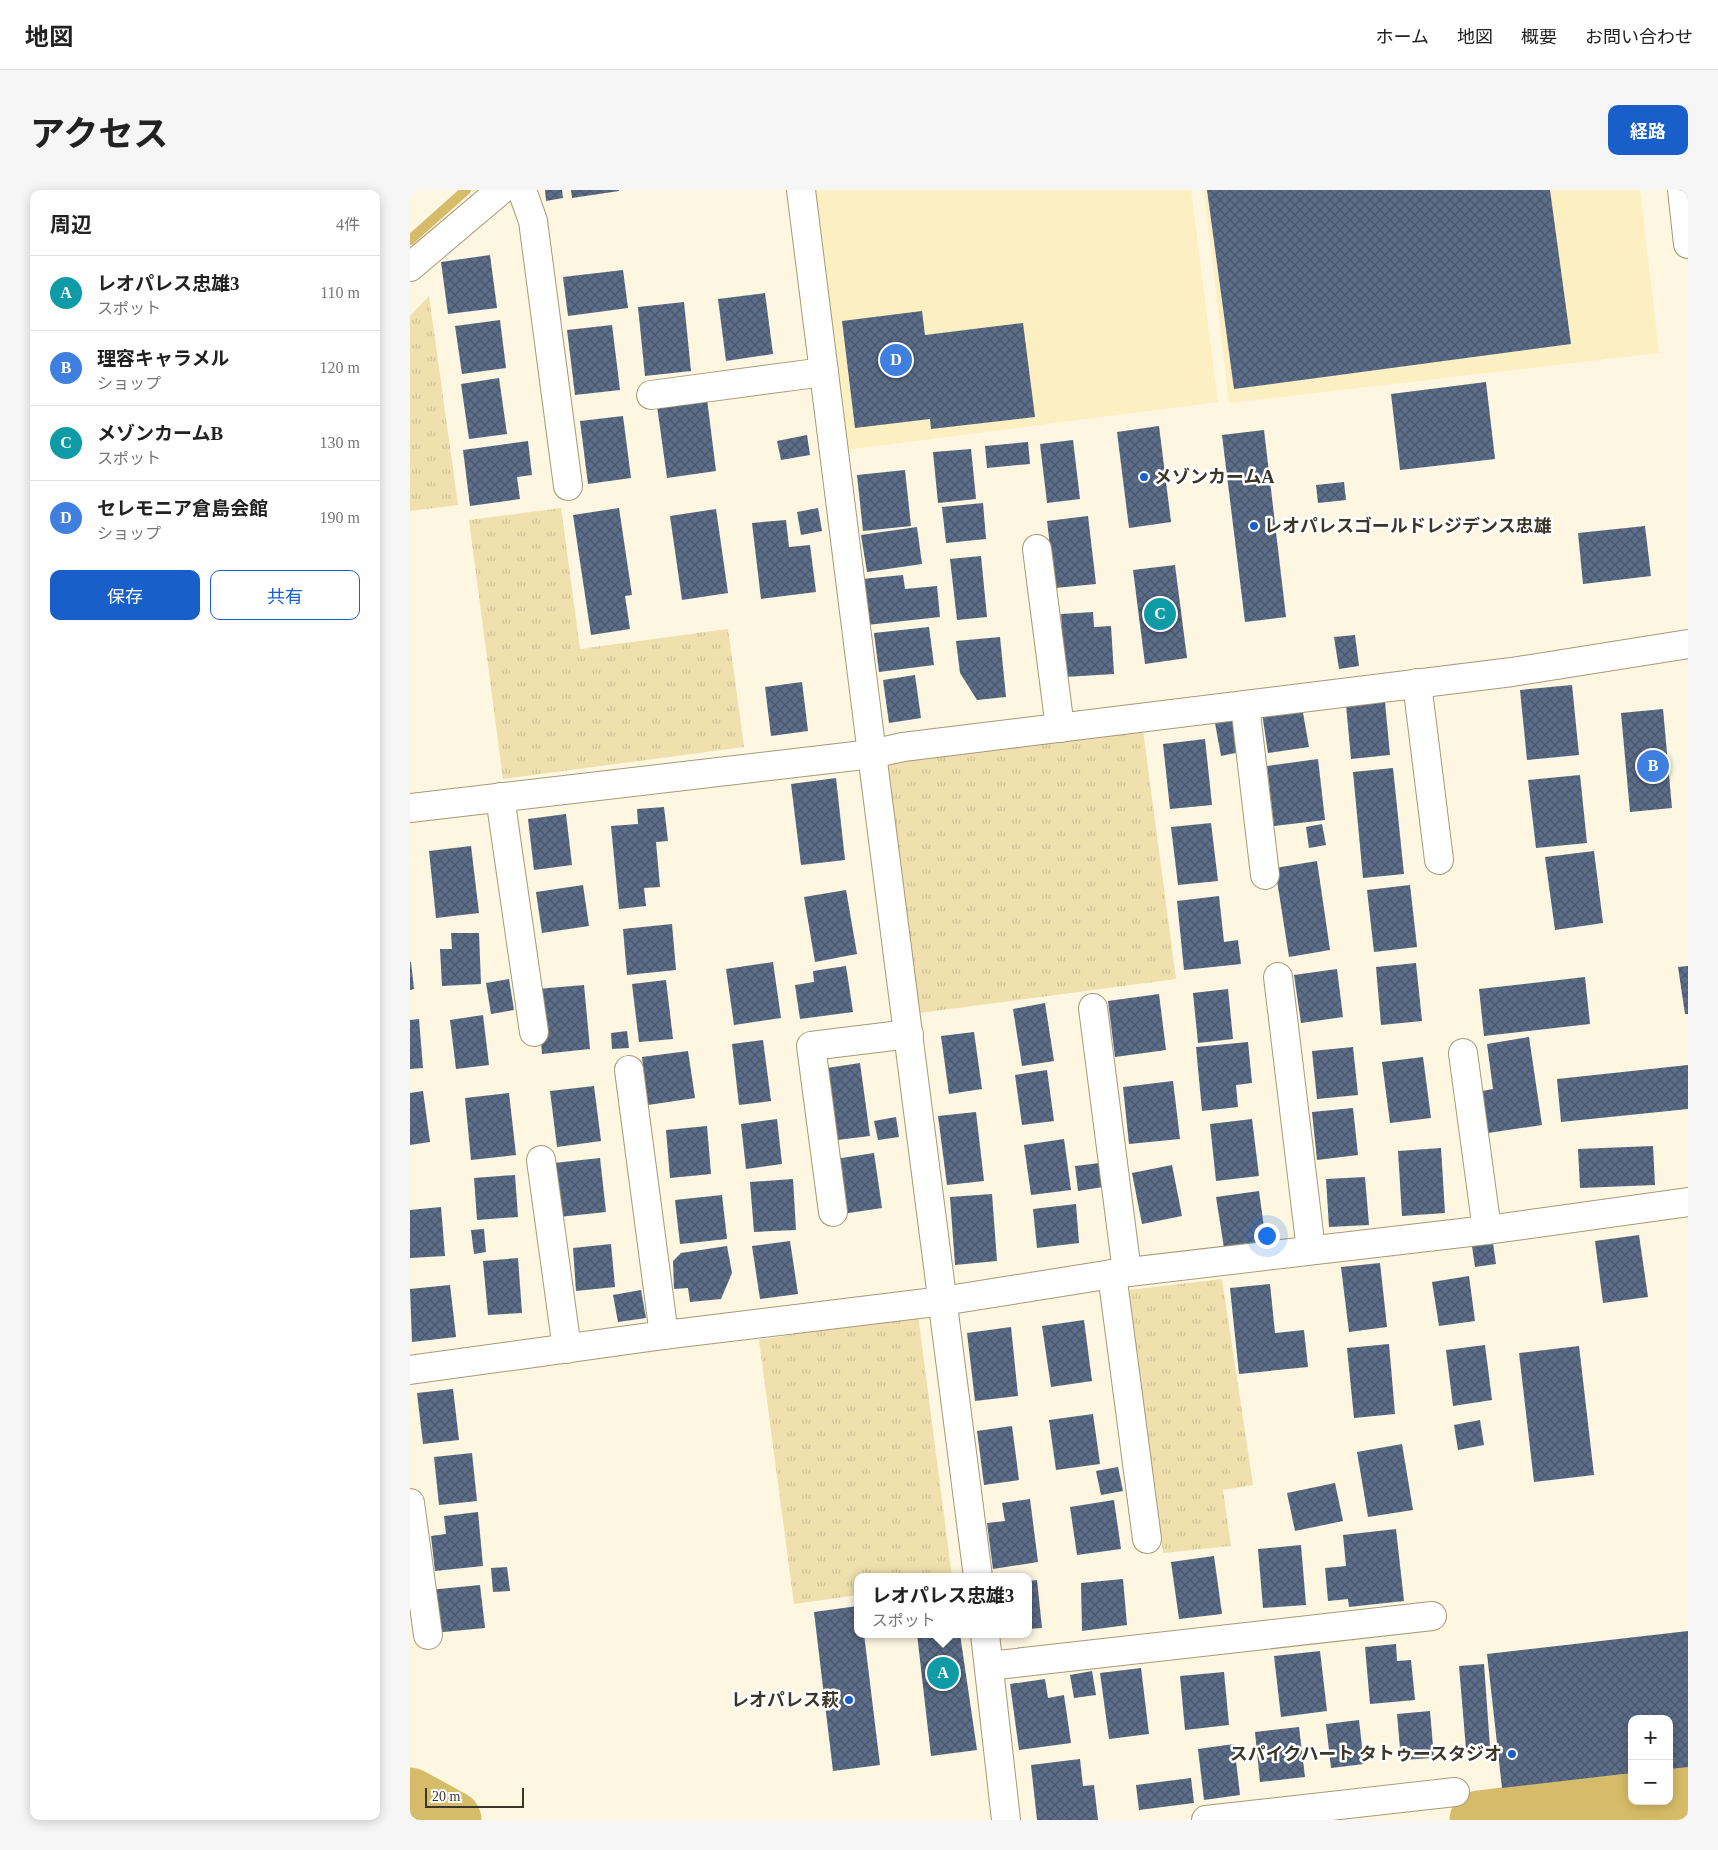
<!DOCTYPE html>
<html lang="ja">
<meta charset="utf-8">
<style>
body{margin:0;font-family:"Times New Roman","Noto Sans JP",serif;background:#f6f6f6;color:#222}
.controls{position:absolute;right:15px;bottom:15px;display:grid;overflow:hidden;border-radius:10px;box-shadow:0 2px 12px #0003}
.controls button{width:45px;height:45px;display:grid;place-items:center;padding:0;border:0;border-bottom:1px solid #e0e0e0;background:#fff;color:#222;font:25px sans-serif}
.scale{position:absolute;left:15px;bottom:12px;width:99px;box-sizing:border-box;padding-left:5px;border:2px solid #3b3628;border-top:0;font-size:14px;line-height:18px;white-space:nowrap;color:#3b3628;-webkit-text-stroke:4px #fff;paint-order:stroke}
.you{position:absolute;left:856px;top:1045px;width:18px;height:18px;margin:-12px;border:4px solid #fff;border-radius:50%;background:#1a73e8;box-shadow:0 0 0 8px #1a73e833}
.badge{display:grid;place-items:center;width:32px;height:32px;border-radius:50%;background:#185fca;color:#fff;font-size:16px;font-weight:700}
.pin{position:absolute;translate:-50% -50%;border:2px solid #fff;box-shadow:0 1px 5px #0006}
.popup{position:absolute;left:444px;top:1383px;width:178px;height:65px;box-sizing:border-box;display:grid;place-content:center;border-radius:10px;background:#fff;filter:drop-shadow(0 1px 4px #0005);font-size:16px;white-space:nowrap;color:#767676}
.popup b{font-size:19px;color:#222}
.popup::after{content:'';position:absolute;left:50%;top:100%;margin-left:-10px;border:10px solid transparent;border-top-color:#fff}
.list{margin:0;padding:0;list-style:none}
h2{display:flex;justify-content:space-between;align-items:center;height:65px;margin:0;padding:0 20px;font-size:21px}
h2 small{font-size:16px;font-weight:400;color:#767676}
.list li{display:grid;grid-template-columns:32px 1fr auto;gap:15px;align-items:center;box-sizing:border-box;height:75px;padding:0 20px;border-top:1px solid #e0e0e0}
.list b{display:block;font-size:19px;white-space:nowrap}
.list p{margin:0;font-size:16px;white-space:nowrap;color:#767676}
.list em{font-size:16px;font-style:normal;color:#767676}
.actions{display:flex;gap:10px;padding:15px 20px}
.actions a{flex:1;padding:11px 0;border:1px solid #185fca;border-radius:10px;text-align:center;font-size:18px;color:#185fca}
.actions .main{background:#185fca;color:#fff}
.map{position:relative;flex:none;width:1278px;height:1630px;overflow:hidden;border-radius:10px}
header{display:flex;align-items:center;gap:30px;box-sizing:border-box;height:70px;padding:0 25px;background:#fff;border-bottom:1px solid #e0e0e0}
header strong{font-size:24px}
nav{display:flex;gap:28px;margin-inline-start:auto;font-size:18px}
.intro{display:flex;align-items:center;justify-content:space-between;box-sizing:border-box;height:120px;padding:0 30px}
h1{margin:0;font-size:35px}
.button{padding:12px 22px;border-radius:10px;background:#185fca;color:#fff;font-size:18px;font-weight:700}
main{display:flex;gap:30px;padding:0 30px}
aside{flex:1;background:#fff;border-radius:10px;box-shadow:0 2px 12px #0003}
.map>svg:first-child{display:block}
</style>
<header>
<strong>地図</strong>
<nav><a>ホーム</a><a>地図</a><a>概要</a><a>お問い合わせ</a></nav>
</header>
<div class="intro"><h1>アクセス</h1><a class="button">経路</a></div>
<main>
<aside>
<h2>周辺<small>4件</small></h2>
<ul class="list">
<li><span class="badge" style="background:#0f9aa8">A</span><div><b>レオパレス忠雄3</b><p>スポット</p></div><em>110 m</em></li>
<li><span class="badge" style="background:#3f7fe0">B</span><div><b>理容キャラメル</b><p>ショップ</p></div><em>120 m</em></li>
<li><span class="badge" style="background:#0f9aa8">C</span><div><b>メゾンカームB</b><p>スポット</p></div><em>130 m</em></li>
<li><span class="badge" style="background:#3f7fe0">D</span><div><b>セレモニア倉島会館</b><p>ショップ</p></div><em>190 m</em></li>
</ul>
<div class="actions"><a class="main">保存</a><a>共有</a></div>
</aside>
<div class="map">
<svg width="1278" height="1630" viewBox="0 0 1278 1630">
<defs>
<pattern id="grass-tufts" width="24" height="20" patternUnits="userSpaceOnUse" patternTransform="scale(1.25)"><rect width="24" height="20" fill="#efe0ae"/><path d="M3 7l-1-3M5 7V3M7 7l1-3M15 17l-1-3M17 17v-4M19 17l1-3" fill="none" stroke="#cec196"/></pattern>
<pattern id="building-cross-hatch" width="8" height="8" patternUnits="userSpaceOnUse" patternTransform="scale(1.25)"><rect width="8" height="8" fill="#5c6e8a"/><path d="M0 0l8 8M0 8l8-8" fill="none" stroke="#4a566a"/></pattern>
</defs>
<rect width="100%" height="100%" fill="#fdf6e0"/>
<!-- built -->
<g fill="#fcefc2">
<path d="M 402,0 L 781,0 L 808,212 L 435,260 Z"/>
<path d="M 794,0 L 1230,0 L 1249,163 L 819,213 Z"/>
</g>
<!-- grass -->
<g fill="url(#grass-tufts)">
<path d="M 19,106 L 48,315 L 0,321 L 0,126 Z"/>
<path d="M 151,318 L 170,459 L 318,439 L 334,557 L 93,589 L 59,330 Z"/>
<path d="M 733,540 L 766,789 L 509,823 L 475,574 Z"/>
<path d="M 812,1089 L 843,1295 L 813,1300 L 821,1356 L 753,1363 L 719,1100 Z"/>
<path d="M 508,1125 L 542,1387 L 448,1387 L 448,1405 L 384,1414 L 349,1150 Z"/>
</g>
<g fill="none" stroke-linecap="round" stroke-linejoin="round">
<!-- stream -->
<path stroke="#d6bc68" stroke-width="10" d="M 0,50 L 56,0"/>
<!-- river -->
<g stroke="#d6bc68" stroke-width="59">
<path d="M 1259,1606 L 1278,1602"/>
<path d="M 0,1607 L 42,1630"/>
<path d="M 1069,1630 L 1222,1611"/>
</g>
</g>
<!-- building -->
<g fill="url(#building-cross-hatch)">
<path d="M 135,0 L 152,0 L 153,8 L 136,11 Z"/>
<path d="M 161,0 L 209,0 L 209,1 L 162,8 Z"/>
<path d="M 797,0 L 1140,0 L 1161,154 L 824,199 Z"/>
<path d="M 80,65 L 87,118 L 38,124 L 31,72 Z"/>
<path d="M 213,80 L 218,118 L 158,126 L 153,87 Z"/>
<path d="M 355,103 L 363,164 L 316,171 L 308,109 Z"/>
<path d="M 274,112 L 281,181 L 235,186 L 228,117 Z"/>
<path d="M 512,121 L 515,145 L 613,133 L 625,227 L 521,239 L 520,229 L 445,238 L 432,131 Z"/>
<path d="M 90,130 L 96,178 L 52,184 L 45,136 Z"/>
<path d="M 202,135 L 210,200 L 165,205 L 157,140 Z"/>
<path d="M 89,188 L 97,244 L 59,249 L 51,194 Z"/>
<path d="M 1076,192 L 1085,269 L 990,280 L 981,204 Z"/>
<path d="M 297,209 L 306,281 L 257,288 L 247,216 Z"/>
<path d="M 213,226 L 221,288 L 178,294 L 170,231 Z"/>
<path d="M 749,236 L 761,332 L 719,338 L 707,242 Z"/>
<path d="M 854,240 L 876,427 L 835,432 L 812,245 Z"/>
<path d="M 397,245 L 400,265 L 371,270 L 367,251 Z"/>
<path d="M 663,250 L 670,309 L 637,313 L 630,254 Z"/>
<path d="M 118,251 L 122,285 L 107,287 L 110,309 L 60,316 L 53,260 Z"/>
<path d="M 618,252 L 620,274 L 577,278 L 575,256 Z"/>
<path d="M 561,259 L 566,309 L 528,313 L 523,262 Z"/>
<path d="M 495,280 L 501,336 L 453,341 L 447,285 Z"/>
<path d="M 934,292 L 936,310 L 908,313 L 906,295 Z"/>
<path d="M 573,313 L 576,349 L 536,353 L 532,317 Z"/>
<path d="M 209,318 L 222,405 L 215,406 L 220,439 L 181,445 L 163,325 Z"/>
<path d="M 408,318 L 412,341 L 391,345 L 387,322 Z"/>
<path d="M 306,319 L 318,403 L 272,410 L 260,326 Z"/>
<path d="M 678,326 L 686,394 L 645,398 L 637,331 Z"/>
<path d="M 376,330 L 379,357 L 400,355 L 406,402 L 351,409 L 342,333 Z"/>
<path d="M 1235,336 L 1241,386 L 1173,394 L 1168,343 Z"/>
<path d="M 507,337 L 512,374 L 457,382 L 451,345 Z"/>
<path d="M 571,366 L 577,427 L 547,430 L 540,369 Z"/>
<path d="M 765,375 L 777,468 L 735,474 L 723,380 Z"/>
<path d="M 493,385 L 495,399 L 527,396 L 530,427 L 457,435 L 452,389 Z"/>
<path d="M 683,422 L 684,437 L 701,436 L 704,484 L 655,487 L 651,424 Z"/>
<path d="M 519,437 L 524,475 L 469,482 L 464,443 Z"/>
<path d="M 945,445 L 949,476 L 929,479 L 924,447 Z"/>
<path d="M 590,447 L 596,507 L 567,510 L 550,483 L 546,451 Z"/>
<path d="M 505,485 L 511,528 L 479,533 L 473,490 Z"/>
<path d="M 392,492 L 398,541 L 361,546 L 355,497 Z"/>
<path d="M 1162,495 L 1169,565 L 1117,570 L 1110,500 Z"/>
<path d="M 975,512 L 980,565 L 941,569 L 936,515 Z"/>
<path d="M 892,517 L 899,557 L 858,563 L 852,523 Z"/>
<path d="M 1253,519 L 1262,618 L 1220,622 L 1211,523 Z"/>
<path d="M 824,530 L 830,562 L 811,566 L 805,533 Z"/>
<path d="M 795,549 L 802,615 L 760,619 L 753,554 Z"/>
<path d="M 908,569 L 915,630 L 864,636 L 857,576 Z"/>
<path d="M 983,578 L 994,684 L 953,688 L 943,582 Z"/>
<path d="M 1170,585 L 1177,653 L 1126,658 L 1118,590 Z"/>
<path d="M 426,588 L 435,670 L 391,675 L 381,594 Z"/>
<path d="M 254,617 L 258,651 L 246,652 L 250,697 L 234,698 L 236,716 L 209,719 L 201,636 L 228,634 L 227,619 Z"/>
<path d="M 156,624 L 162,675 L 124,680 L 118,629 Z"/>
<path d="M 801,633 L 808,691 L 768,695 L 761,637 Z"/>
<path d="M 912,634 L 916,655 L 899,658 L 896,637 Z"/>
<path d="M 61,656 L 69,723 L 26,728 L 19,661 Z"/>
<path d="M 1184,661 L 1193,733 L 1145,740 L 1135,667 Z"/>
<path d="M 907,671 L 920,760 L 879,767 L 865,678 Z"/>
<path d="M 173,695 L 179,736 L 132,743 L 126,702 Z"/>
<path d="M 1000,695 L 1007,757 L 964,762 L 957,700 Z"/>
<path d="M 436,700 L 447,764 L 405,772 L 394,707 Z"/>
<path d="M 809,706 L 814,752 L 828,750 L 831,774 L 774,780 L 767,711 Z"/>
<path d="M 262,734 L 266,780 L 217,785 L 213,739 Z"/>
<path d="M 41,743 L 69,743 L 71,794 L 32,796 L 30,759 L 42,759 Z"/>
<path d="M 0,772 L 1,772 L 4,799 L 0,800 Z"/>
<path d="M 363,772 L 371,828 L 324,835 L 316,779 Z"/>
<path d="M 1006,773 L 1012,831 L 971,835 L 966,777 Z"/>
<path d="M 436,776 L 443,822 L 390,829 L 385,795 L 404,792 L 403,781 Z"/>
<path d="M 1278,776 L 1278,824 L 1275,824 L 1268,777 Z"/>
<path d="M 927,779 L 933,827 L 891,833 L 884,785 Z"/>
<path d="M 1175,787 L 1180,834 L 1074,846 L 1069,799 Z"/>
<path d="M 99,789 L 104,820 L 81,824 L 76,793 Z"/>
<path d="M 256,790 L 263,849 L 229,852 L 222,794 Z"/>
<path d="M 174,795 L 180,859 L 132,864 L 127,799 Z"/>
<path d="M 818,799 L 823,849 L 788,853 L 783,803 Z"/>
<path d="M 749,804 L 756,860 L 705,867 L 698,811 Z"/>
<path d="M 635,813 L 644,871 L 612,876 L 603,819 Z"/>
<path d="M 73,825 L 79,875 L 46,879 L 40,830 Z"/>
<path d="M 9,829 L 13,878 L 0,879 L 0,830 Z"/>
<path d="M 217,841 L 219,858 L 202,859 L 201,843 Z"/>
<path d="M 564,842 L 572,899 L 539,904 L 531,846 Z"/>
<path d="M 1119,847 L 1132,935 L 1078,943 L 1072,901 L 1083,899 L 1077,854 Z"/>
<path d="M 353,850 L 361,911 L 329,915 L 322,854 Z"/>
<path d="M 838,852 L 842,893 L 826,895 L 828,917 L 792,921 L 786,857 Z"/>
<path d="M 943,857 L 948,905 L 907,909 L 902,861 Z"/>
<path d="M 278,861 L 285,908 L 238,915 L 232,867 Z"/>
<path d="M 1013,867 L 1021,928 L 980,933 L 972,872 Z"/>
<path d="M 450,873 L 460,946 L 427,950 L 417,878 Z"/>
<path d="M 1278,875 L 1278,919 L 1151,932 L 1147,889 Z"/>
<path d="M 637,880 L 644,931 L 612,935 L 605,885 Z"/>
<path d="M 763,891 L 770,949 L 719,954 L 713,897 Z"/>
<path d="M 184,896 L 191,951 L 147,957 L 140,901 Z"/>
<path d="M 13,901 L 20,952 L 0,955 L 0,903 Z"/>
<path d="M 99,903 L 106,965 L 61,970 L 55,908 Z"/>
<path d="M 943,918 L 948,965 L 907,970 L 902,922 Z"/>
<path d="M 566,922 L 574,991 L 537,995 L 528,926 Z"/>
<path d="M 486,927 L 489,947 L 468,950 L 464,931 Z"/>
<path d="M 367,929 L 372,974 L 336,979 L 331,934 Z"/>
<path d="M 842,929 L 849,986 L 806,991 L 800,934 Z"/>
<path d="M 297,936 L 301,984 L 260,988 L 256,940 Z"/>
<path d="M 654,949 L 661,1000 L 621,1005 L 614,955 Z"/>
<path d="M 1243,956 L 1245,995 L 1170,998 L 1168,959 Z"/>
<path d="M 1031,958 L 1035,1023 L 992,1026 L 988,961 Z"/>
<path d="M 464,963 L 472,1018 L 432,1024 L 425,969 Z"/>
<path d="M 190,968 L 196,1022 L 149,1027 L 144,973 Z"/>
<path d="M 690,973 L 693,997 L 668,1001 L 665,976 Z"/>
<path d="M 762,975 L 772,1026 L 732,1034 L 722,983 Z"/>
<path d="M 105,985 L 108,1027 L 67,1030 L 64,988 Z"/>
<path d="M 955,987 L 959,1035 L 919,1037 L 916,989 Z"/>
<path d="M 383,989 L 386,1040 L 344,1042 L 340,992 Z"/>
<path d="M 849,1001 L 856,1052 L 814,1058 L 806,1007 Z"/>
<path d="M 582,1004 L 587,1071 L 545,1075 L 540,1007 Z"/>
<path d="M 312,1005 L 317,1049 L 270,1054 L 265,1010 Z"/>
<path d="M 666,1014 L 669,1053 L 627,1058 L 623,1019 Z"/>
<path d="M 31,1017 L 35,1066 L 0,1068 L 0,1020 Z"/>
<path d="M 74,1039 L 76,1062 L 64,1064 L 61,1040 Z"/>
<path d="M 1229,1045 L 1238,1107 L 1193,1113 L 1185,1051 Z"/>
<path d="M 380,1051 L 388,1104 L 350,1109 L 342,1056 Z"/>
<path d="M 1083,1053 L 1086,1074 L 1065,1077 L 1062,1056 Z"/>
<path d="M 201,1054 L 205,1097 L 166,1101 L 163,1058 Z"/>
<path d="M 317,1056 L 322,1083 L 311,1109 L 280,1112 L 278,1098 L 264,1099 L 263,1071 L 271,1063 Z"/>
<path d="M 108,1068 L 112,1123 L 78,1125 L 73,1071 Z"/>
<path d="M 970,1073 L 977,1137 L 939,1142 L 931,1077 Z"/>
<path d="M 1059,1086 L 1065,1131 L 1029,1136 L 1022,1092 Z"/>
<path d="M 860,1094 L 865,1143 L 894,1140 L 898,1177 L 829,1184 L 820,1098 Z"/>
<path d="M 40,1095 L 46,1147 L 2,1152 L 0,1099 Z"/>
<path d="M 231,1100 L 236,1128 L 208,1132 L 203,1105 Z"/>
<path d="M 674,1130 L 682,1191 L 641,1197 L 632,1136 Z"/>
<path d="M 601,1137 L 608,1206 L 565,1211 L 557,1143 Z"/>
<path d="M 979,1154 L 985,1224 L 944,1228 L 937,1158 Z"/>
<path d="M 1075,1155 L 1082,1210 L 1043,1216 L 1036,1160 Z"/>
<path d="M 1169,1156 L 1184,1285 L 1124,1292 L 1109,1163 Z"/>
<path d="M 43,1199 L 49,1250 L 13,1254 L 7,1203 Z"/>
<path d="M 683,1224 L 690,1274 L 646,1280 L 639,1230 Z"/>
<path d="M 1070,1230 L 1074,1255 L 1048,1260 L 1044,1235 Z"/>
<path d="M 602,1236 L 609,1290 L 574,1295 L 567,1241 Z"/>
<path d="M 992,1254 L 1003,1320 L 958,1327 L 947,1262 Z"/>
<path d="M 62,1263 L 67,1311 L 29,1315 L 24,1267 Z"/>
<path d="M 708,1277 L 713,1301 L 691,1305 L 686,1281 Z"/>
<path d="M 925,1293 L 933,1331 L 885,1341 L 877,1303 Z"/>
<path d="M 620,1309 L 628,1372 L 583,1379 L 577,1333 L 595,1331 L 592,1313 Z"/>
<path d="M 704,1310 L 711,1359 L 667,1365 L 660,1317 Z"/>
<path d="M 68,1322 L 73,1376 L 25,1381 L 21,1346 L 36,1344 L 34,1326 Z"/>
<path d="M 986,1339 L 994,1411 L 939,1417 L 938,1409 L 918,1411 L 915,1378 L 936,1376 L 933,1345 Z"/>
<path d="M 891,1355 L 896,1415 L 853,1418 L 848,1359 Z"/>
<path d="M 804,1366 L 812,1424 L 769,1429 L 761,1372 Z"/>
<path d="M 97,1377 L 100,1401 L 83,1402 L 81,1378 Z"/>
<path d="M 713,1389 L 717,1435 L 672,1441 L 671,1393 Z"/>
<path d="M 627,1390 L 632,1438 L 618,1439 L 618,1391 Z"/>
<path d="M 70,1395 L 75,1438 L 23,1443 L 19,1400 Z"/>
<path d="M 448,1416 L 448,1444 L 454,1444 L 470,1575 L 423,1581 L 404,1422 Z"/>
<path d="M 1278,1441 L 1278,1577 L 1259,1579 L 1259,1529 L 1222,1529 L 1222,1583 L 1092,1598 L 1077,1464 Z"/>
<path d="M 507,1444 L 550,1444 L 567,1560 L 521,1566 Z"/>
<path d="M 986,1454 L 987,1471 L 1001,1470 L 1005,1510 L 960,1514 L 955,1457 Z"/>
<path d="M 910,1461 L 917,1521 L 871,1527 L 864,1466 Z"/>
<path d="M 1074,1474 L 1080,1557 L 1056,1559 L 1049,1476 Z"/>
<path d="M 731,1478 L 739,1544 L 699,1549 L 690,1483 Z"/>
<path d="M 682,1481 L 686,1505 L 664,1508 L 660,1485 Z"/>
<path d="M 814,1482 L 819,1535 L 775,1540 L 770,1486 Z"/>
<path d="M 635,1489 L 638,1508 L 654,1505 L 661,1553 L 609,1560 L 600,1494 Z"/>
<path d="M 1020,1521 L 1024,1568 L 991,1570 L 987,1524 Z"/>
<path d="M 949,1530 L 954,1574 L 921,1578 L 916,1534 Z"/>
<path d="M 889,1537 L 895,1587 L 850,1592 L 845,1542 Z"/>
<path d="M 824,1554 L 830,1605 L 794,1610 L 788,1559 Z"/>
<path d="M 670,1569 L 673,1596 L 684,1595 L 688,1630 L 627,1630 L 621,1575 Z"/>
<path d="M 781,1588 L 784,1613 L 729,1620 L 726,1595 Z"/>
</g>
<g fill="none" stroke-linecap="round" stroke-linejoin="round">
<defs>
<g id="minor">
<path d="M 112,0 L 123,31 L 158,296"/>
<path d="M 391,0 L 462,564 L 568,1387"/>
<path d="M 0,77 L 91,0"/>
<path d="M 241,205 L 414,182"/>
<path d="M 627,359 L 650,538"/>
<path d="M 1007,493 L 1029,670"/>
<path d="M 835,515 L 855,685"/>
<path d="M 90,607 L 124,842"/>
<path d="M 0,618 L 462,564 L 493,557 L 1102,482 L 1278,454"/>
<path d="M 868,787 L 901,1060"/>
<path d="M 683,818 L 717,1082"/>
<path d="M 219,880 L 254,1145"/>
<path d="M 131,970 L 157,1159"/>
<path d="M 423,1022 L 401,856 L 499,844"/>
<path d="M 1077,1040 L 1278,1012"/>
<path d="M 702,1084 L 737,1349"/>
<path d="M 0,1180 L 254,1145 L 533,1111 L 702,1084 L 1077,1040 L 1053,863"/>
<path d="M 0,1313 L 18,1445"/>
<path d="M 575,1444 L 596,1630"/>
<path d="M 579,1476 L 1022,1426"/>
<path d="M 796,1630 L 1045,1602"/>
</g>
<path id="highway" d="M 1272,0 L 1278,54"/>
</defs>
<!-- minor casing -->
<use href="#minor" stroke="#a49977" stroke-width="30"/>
<!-- highway casing -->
<use href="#highway" stroke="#a49977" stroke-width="30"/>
<!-- path -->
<path stroke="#a39d8a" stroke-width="3" stroke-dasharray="2.5 4" stroke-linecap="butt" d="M 0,1626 L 7,1630"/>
<!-- minor -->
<use href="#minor" stroke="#fff" stroke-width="28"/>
<!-- highway -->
<use href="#highway" stroke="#fff" stroke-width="28"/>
</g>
<!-- markers -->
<g fill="#185fca" stroke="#fff" stroke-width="2">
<circle cx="734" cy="287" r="5"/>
<circle cx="844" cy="336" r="5"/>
<circle cx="439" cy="1510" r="5"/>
<circle cx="1102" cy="1564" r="5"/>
</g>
<g text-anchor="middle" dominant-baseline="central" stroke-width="5" stroke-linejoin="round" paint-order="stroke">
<!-- poi labels -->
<g font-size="18" font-weight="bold" fill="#3b3628" stroke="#fff" text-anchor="start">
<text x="744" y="287">メゾンカームA</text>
<text x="854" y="336">レオパレスゴールドレジデンス忠雄</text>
<text x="429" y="1510" text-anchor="end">レオパレス萩</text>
<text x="1092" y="1564" text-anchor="end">スパイクハート タトゥースタジオ</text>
</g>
</g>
</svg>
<div class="controls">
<button>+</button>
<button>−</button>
</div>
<div class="scale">20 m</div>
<div class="you"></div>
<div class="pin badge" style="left:533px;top:1483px;background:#0f9aa8">A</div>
<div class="popup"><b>レオパレス忠雄3</b>スポット</div>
<div class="pin badge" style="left:1243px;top:576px;background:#3f7fe0">B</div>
<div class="pin badge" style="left:750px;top:424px;background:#0f9aa8">C</div>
<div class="pin badge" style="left:486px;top:170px;background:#3f7fe0">D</div>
</div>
</main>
